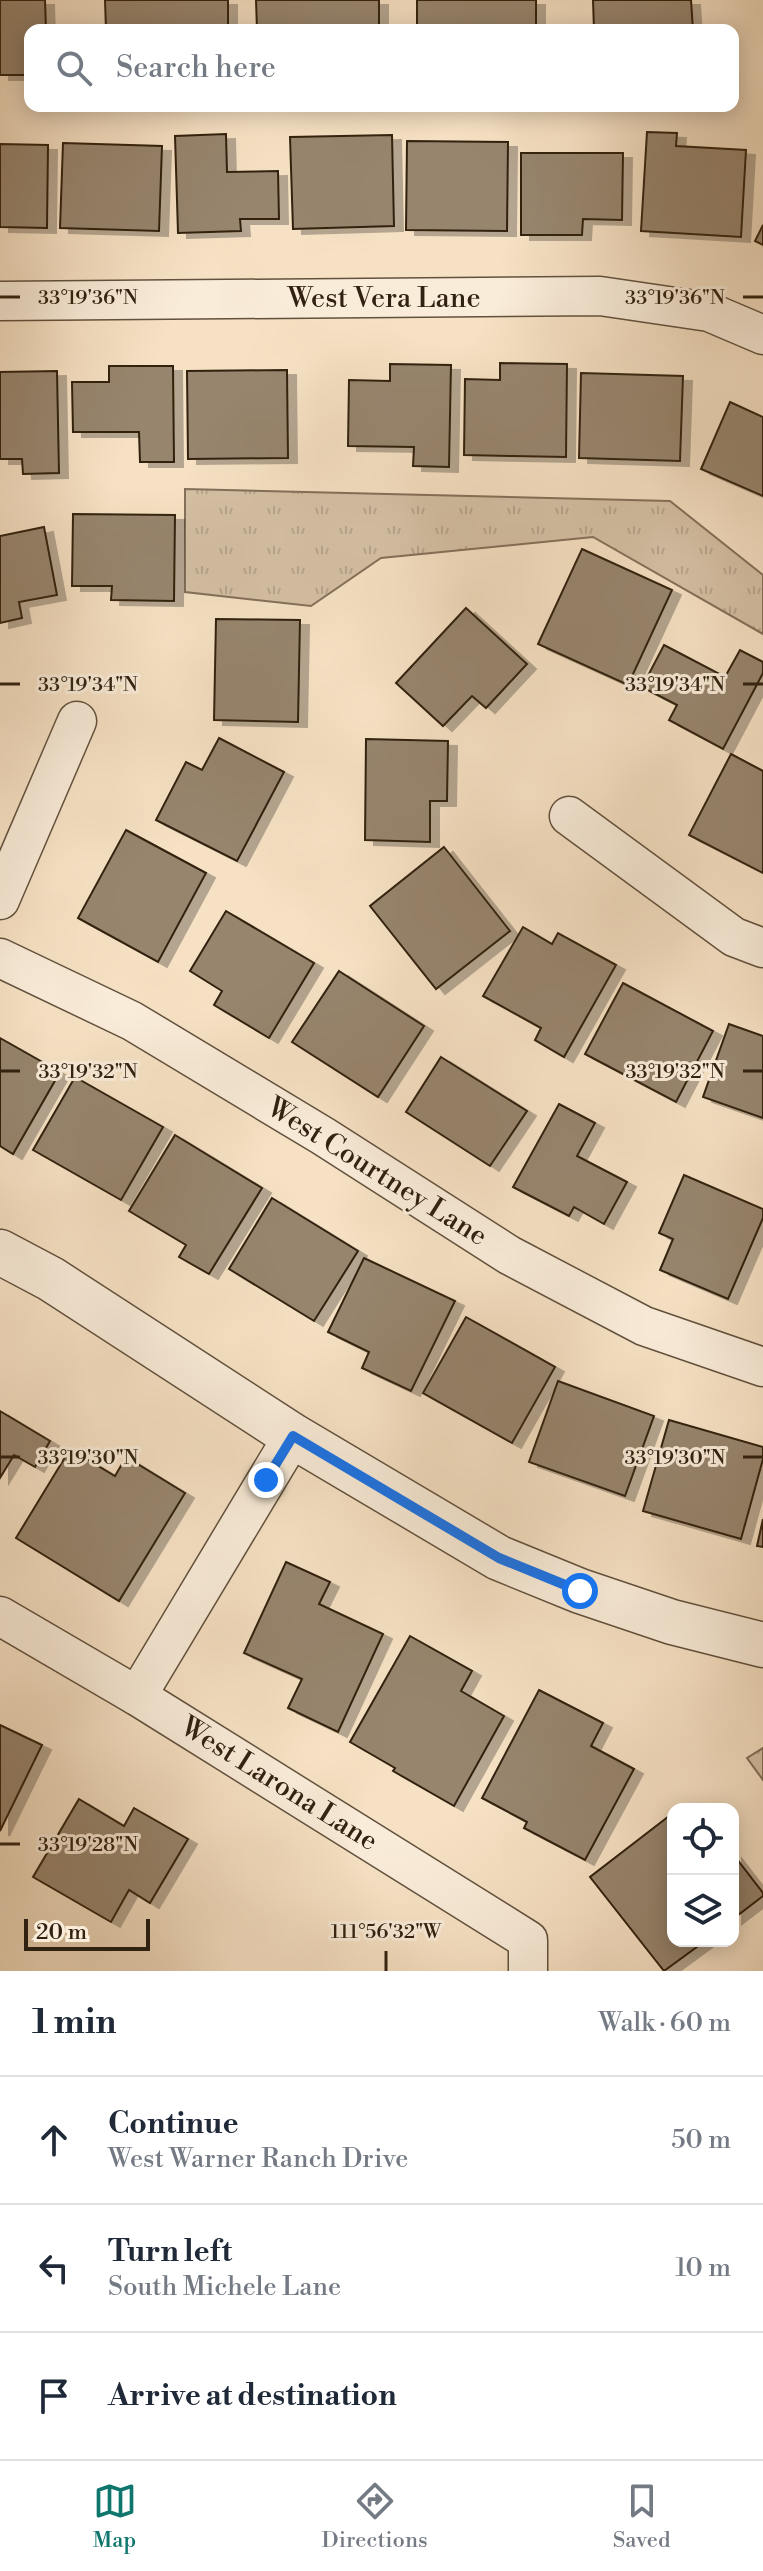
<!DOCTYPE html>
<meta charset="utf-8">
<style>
body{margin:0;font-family:"Libre Bodoni",serif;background:#f2f2f3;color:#1f2937}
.controls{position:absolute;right:24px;bottom:24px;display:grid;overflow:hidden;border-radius:16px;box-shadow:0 4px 20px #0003}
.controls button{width:72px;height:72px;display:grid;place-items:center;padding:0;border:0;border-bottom:2px solid #e0e1e3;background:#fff;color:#1f2937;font:40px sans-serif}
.scale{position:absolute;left:24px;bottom:20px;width:126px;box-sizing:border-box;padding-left:8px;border:4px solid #312110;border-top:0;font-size:22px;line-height:28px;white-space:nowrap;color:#312110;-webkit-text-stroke:6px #f9ecd9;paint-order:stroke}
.stop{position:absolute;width:24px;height:24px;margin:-18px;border:6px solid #1a73e8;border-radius:50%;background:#fff}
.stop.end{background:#1a73e8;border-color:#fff;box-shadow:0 2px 8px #0008}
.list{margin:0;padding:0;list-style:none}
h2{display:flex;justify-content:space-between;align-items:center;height:104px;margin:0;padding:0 32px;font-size:34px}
h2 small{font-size:26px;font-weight:400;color:#747a83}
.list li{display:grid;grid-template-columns:52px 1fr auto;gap:24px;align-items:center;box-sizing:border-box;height:128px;padding:0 32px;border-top:2px solid #e0e1e3}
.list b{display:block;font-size:30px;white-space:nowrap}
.list p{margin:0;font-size:26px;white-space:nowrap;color:#747a83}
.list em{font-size:26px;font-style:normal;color:#747a83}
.icon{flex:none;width:44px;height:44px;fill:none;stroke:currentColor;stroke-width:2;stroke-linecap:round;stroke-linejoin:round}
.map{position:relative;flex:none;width:763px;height:1971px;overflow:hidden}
.search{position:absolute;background:#fff;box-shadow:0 4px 20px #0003;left:24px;right:24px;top:24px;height:88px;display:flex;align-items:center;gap:20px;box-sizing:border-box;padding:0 28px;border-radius:16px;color:#747a83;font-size:30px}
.sheet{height:488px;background:#fff}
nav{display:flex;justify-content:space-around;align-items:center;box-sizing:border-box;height:112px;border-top:2px solid #e0e1e3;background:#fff;font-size:22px;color:#747a83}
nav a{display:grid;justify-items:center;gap:4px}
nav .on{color:#0f766e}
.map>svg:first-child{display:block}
</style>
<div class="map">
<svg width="763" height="1971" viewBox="0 0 763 1971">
<defs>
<pattern id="grass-tufts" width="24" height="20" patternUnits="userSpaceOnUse" patternTransform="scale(2)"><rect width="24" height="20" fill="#d5c0a5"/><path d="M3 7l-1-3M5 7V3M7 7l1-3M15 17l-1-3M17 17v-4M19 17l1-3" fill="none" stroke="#b7a58d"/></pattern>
<filter id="shadow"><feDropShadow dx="9" dy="5" stdDeviation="0" flood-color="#0004"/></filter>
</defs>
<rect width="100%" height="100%" fill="#f6e1c4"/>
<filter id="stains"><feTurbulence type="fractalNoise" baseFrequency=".0025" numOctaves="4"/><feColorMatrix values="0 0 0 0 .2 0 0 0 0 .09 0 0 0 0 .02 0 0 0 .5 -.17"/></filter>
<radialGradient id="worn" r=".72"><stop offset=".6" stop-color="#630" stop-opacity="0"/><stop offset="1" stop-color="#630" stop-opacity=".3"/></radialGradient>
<!-- grass -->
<g fill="url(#grass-tufts)" stroke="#83705a" stroke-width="2">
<path d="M 185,489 L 670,501 L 763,575 L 763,634 L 593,537 L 381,558 L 311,606 L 185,592 Z"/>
<path d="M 763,1748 L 763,1780 L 747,1758 Z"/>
</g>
<!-- building -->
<g fill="#97856e" stroke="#312110" stroke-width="2" filter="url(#shadow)">
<path d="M 0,0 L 45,0 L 46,30 L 30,30 L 30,75 L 0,75 Z"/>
<path d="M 105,0 L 228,0 L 228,30 L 106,30 Z"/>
<path d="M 256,0 L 379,0 L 379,30 L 257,30 Z"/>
<rect x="417" y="0" width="119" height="30"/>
<path d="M 593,0 L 691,0 L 693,30 L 594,30 Z"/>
<path d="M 647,132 L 677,133 L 676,146 L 746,150 L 741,237 L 641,231 Z"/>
<path d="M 226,134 L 227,172 L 278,171 L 279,219 L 240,219 L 241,231 L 178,233 L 175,136 Z"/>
<path d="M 392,135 L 394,226 L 293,229 L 290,137 Z"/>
<path d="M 407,141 L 508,142 L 507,231 L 406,230 Z"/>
<path d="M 63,143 L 162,146 L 159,231 L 60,228 Z"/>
<path d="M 0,144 L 48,145 L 47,228 L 0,227 Z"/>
<path d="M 521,153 L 623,153 L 622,220 L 583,219 L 582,235 L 521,235 Z"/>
<path d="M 763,225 L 763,245 L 755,241 Z"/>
<path d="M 500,363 L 567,364 L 566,457 L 464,455 L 465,379 L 500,380 Z"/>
<path d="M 390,364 L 451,365 L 449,467 L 413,466 L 414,447 L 348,446 L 349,380 L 390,381 Z"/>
<path d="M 109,366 L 173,366 L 174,462 L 140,462 L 139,432 L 73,432 L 72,382 L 109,382 Z"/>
<path d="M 287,370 L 288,458 L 188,459 L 187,371 Z"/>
<path d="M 57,371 L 59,473 L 23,474 L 22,459 L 0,459 L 0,372 Z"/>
<path d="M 581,373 L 683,376 L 680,461 L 579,458 Z"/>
<path d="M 730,402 L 763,417 L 763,496 L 701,469 Z"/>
<path d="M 73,514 L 175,515 L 174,601 L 111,600 L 112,586 L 72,586 Z"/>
<path d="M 44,527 L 57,595 L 19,602 L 22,618 L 0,623 L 0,536 Z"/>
<path d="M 582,549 L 672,590 L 628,685 L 538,644 Z"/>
<path d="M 466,608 L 527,664 L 486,708 L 472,696 L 443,726 L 396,683 Z"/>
<path d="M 216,619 L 300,620 L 298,722 L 214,720 Z"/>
<path d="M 664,645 L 725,677 L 740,650 L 763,662 L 763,673 L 723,749 L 669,720 L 677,705 L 642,687 Z"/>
<path d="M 219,738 L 284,772 L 237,861 L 156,820 L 186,762 L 202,770 Z"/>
<path d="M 366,739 L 448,741 L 447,801 L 430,801 L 430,842 L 365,840 Z"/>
<path d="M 731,754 L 763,771 L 763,873 L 689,835 Z"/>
<path d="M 126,830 L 206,873 L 158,962 L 78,918 Z"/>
<path d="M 444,847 L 510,931 L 436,989 L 370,906 Z"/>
<path d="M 226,911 L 314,963 L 269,1038 L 214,1005 L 222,991 L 190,971 Z"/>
<path d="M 523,927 L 552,944 L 558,933 L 616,965 L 564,1057 L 535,1040 L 541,1028 L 483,996 Z"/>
<path d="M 339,971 L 424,1026 L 378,1097 L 292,1042 Z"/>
<path d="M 623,983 L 713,1031 L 676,1102 L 585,1054 Z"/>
<path d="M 729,1024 L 763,1036 L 763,1118 L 703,1097 Z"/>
<path d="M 0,1038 L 60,1072 L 13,1154 L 0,1146 Z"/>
<path d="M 441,1057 L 527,1111 L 490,1166 L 406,1112 Z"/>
<path d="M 75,1077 L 163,1127 L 121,1200 L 33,1150 Z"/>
<path d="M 559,1104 L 595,1123 L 577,1156 L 627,1182 L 604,1224 L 574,1207 L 569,1216 L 513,1187 Z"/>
<path d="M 175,1135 L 262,1188 L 209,1274 L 179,1257 L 186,1245 L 129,1211 Z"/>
<path d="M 684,1175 L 763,1209 L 763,1218 L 728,1299 L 660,1270 L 673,1239 L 659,1233 Z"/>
<path d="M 272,1198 L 358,1251 L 314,1321 L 229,1269 Z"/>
<path d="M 364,1258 L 455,1301 L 411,1391 L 362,1368 L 369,1352 L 328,1332 Z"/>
<path d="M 466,1317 L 555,1367 L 512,1443 L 423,1393 Z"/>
<path d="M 558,1381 L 654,1416 L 625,1496 L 529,1462 Z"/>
<path d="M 0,1411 L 50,1441 L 35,1467 L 14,1455 L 0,1478 Z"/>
<path d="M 669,1420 L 763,1447 L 763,1459 L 741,1539 L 643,1511 Z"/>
<path d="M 70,1449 L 115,1476 L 126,1457 L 185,1493 L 119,1601 L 16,1538 Z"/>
<path d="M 763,1519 L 763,1547 L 757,1546 Z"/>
<path d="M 286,1562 L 330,1582 L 319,1604 L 383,1634 L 338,1732 L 288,1708 L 302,1679 L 244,1653 Z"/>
<path d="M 410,1636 L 472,1671 L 461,1691 L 504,1716 L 454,1806 L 393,1771 L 395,1768 L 350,1742 Z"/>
<path d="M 539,1690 L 603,1723 L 591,1746 L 634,1769 L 585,1860 L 524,1828 L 527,1822 L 482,1798 Z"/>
<path d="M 0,1725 L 42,1745 L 0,1831 Z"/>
<path d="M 79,1799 L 124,1826 L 134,1808 L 188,1839 L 150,1903 L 129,1890 L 111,1922 L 33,1877 Z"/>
<path d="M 673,1813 L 673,1941 L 705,1941 L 664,1971 L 590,1877 Z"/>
<path d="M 733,1854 L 763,1893 L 763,1896 L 733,1919 Z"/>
</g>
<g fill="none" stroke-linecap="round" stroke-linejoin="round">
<defs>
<g id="minor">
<path d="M 0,301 L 600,296 L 709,312 L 763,335"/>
<path d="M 569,816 L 734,937 L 763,948"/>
<path d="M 0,900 L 77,721"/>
<path d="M 0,958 L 132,1021 L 323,1136 L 509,1255 L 644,1326 L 763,1367"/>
<path d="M 0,1616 L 137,1696 L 528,1940 L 528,1971"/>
<path d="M 137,1696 L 293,1436"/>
</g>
<path id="tertiary" d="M 0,1252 L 51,1279 L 293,1436 L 499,1558 L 580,1591 L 672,1622 L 763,1645"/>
</defs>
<!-- minor casing -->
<use href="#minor" stroke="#62513d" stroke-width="41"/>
<!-- tertiary casing -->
<use href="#tertiary" stroke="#62513d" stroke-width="47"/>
<!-- minor -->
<use href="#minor" stroke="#f9ecd9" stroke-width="38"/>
<!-- tertiary -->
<use href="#tertiary" stroke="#f9ecd9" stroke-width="44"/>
</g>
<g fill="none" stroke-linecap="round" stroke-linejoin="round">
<!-- route -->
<path stroke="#1a73e8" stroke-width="10" d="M 266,1480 L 293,1436 L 499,1558 L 580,1591"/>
</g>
<!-- ticks -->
<path fill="none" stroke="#312110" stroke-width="3" d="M 0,297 L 20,297M 743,297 L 763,297M 0,684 L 20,684M 743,684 L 763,684M 0,1071 L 20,1071M 743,1071 L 763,1071M 0,1457 L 20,1457M 743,1457 L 763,1457M 0,1844 L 20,1844M 386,1951 L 386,1971"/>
<g text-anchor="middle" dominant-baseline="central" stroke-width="6" stroke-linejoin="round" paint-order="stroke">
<!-- street labels -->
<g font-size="28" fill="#312110" stroke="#f9ecd9">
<text x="384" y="298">West Vera Lane</text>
<text transform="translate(377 1172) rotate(32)">West Courtney Lane</text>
<text transform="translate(279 1784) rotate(32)">West Larona Lane</text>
</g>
</g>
<g font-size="20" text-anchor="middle" fill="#312110" stroke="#f9ecd9" stroke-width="6" stroke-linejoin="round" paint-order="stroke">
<text x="88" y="304">33°19'36"N</text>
<text x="675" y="304">33°19'36"N</text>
<text x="88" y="691">33°19'34"N</text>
<text x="675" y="691">33°19'34"N</text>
<text x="88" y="1078">33°19'32"N</text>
<text x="675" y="1078">33°19'32"N</text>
<text x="88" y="1464">33°19'30"N</text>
<text x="675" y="1464">33°19'30"N</text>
<text x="88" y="1851">33°19'28"N</text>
<text x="386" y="1938">111°56'32"W</text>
</g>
<rect width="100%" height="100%" filter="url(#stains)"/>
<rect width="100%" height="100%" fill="url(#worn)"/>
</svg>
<div class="controls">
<button><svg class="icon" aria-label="locate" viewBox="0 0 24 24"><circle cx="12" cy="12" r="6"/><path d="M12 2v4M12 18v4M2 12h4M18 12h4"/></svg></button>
<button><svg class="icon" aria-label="layers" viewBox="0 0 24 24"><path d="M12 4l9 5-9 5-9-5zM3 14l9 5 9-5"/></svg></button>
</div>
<div class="scale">20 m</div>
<div class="stop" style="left:580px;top:1591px"></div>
<div class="stop end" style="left:266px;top:1480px"></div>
<div class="search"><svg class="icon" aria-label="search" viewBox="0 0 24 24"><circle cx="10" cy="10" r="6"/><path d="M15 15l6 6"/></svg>Search here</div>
</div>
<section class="sheet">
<h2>1 min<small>Walk · 60 m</small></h2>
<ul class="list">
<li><svg class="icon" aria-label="ahead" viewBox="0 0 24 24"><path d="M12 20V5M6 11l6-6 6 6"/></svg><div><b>Continue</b><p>West Warner Ranch Drive</p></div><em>50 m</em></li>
<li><svg class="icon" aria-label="left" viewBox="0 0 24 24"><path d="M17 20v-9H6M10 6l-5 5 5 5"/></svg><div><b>Turn left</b><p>South Michele Lane</p></div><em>10 m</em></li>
<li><svg class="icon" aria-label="arrive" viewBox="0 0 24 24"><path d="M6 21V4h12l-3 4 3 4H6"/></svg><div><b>Arrive at destination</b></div></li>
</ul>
</section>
<nav>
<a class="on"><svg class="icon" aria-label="map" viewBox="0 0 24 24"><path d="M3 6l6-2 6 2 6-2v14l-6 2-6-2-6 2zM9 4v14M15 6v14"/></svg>Map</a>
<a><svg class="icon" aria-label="directions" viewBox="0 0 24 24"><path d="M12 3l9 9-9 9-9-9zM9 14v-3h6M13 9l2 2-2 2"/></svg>Directions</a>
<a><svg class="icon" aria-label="saved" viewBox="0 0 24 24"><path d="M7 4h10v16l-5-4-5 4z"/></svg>Saved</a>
</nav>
